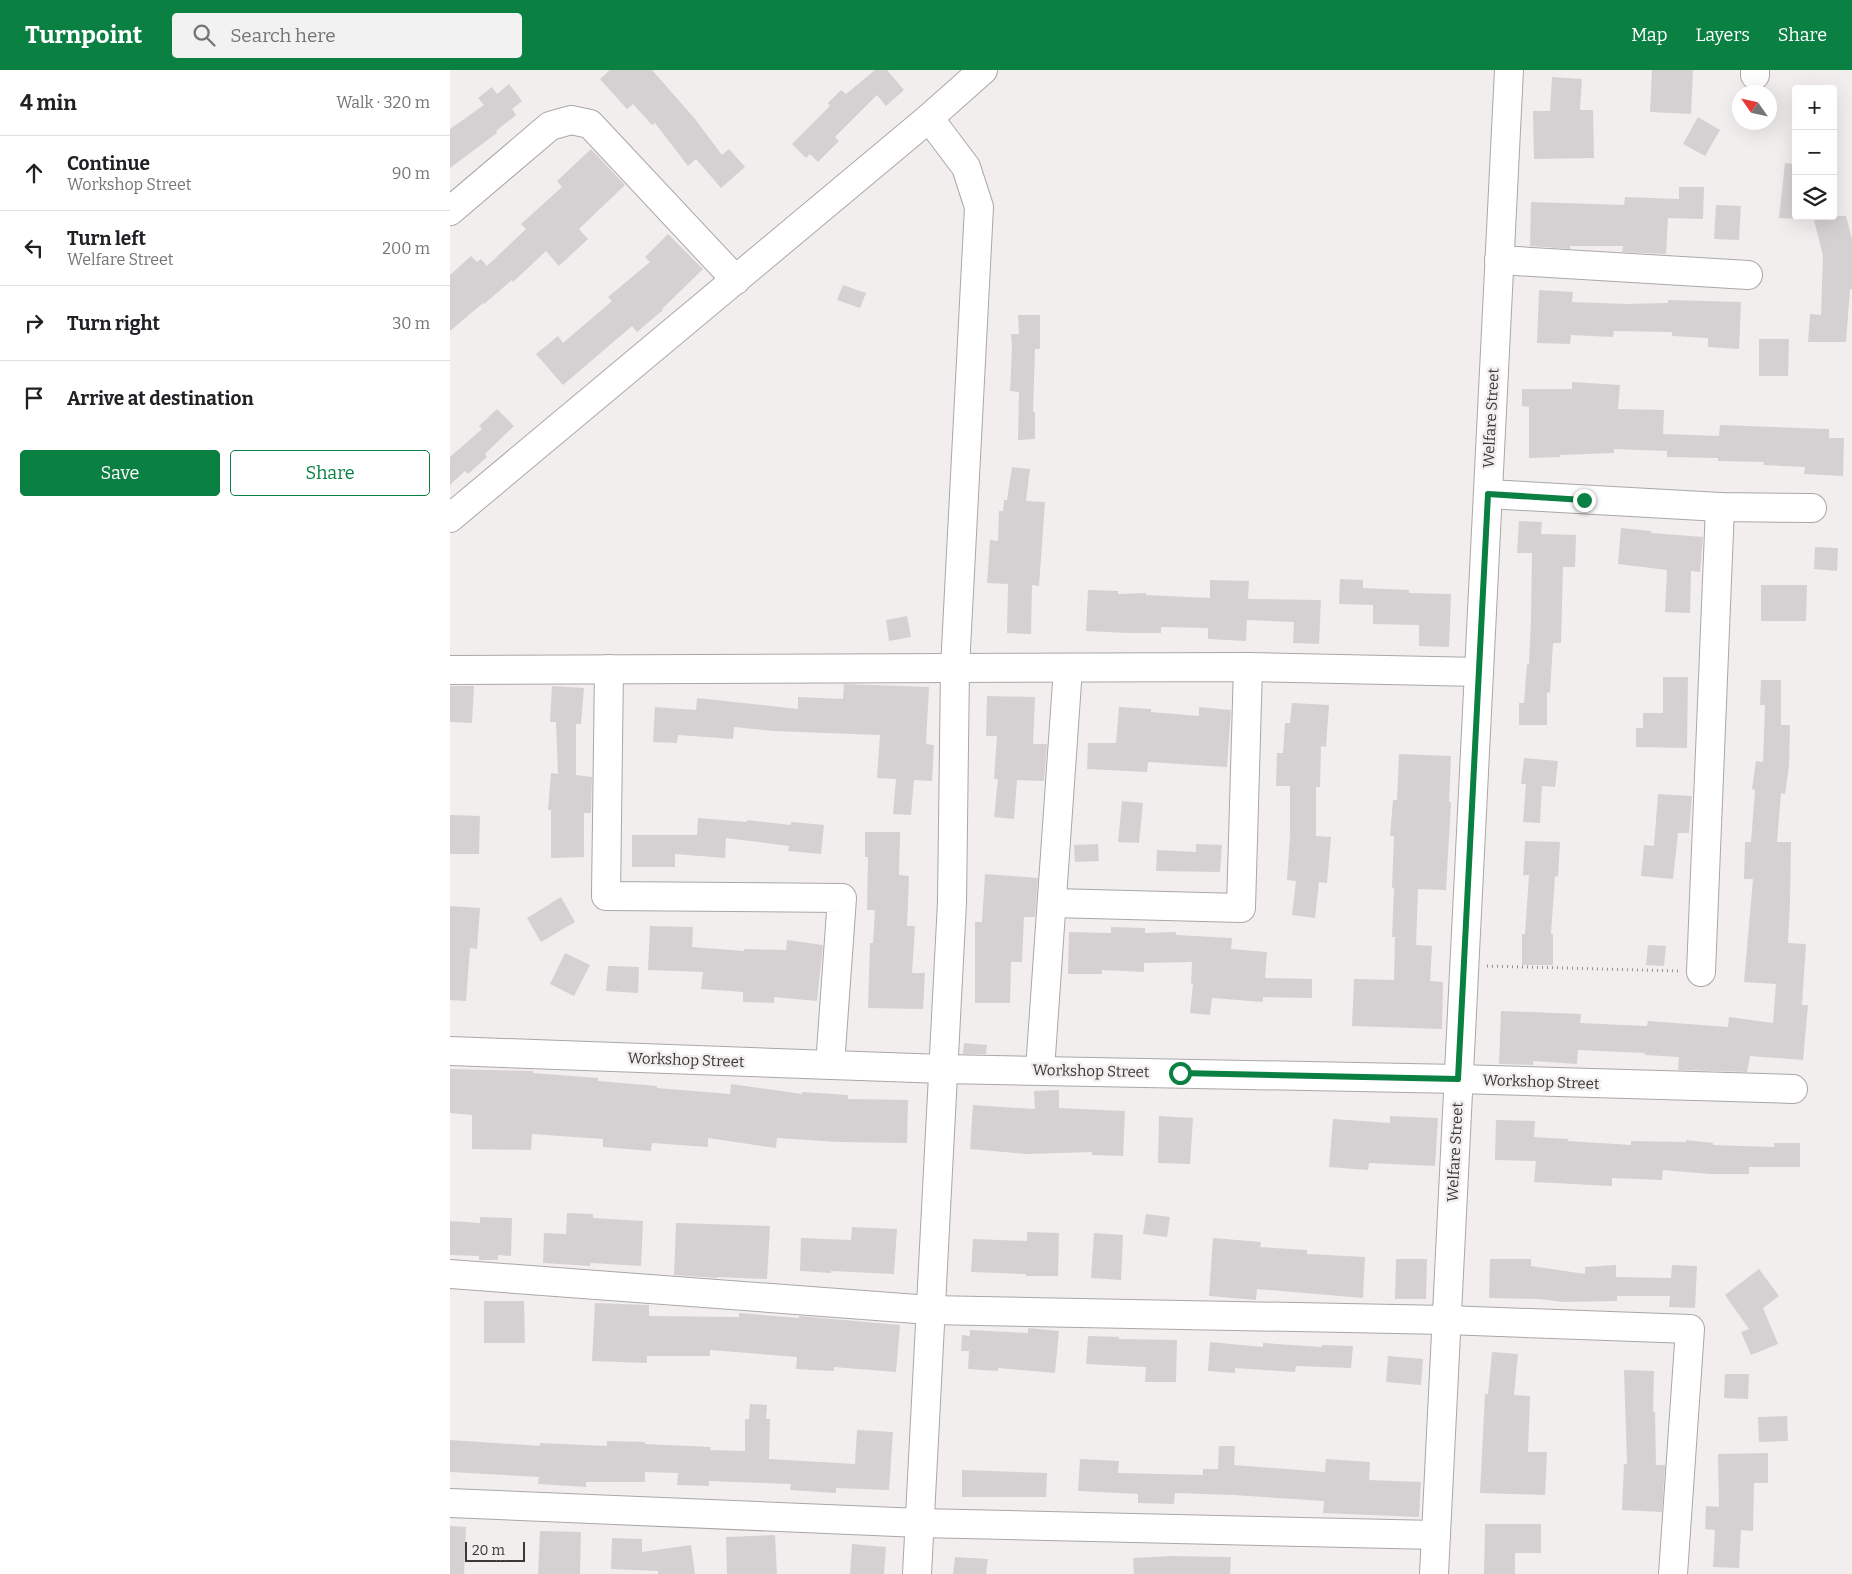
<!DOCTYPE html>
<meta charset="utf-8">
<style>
body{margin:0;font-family:Bitter,serif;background:#f2f2f2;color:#202124}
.controls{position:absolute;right:15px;top:15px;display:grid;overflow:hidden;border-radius:5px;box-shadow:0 5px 20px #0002}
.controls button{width:45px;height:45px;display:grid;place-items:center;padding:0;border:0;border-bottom:1px solid #e0e0e0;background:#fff;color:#202124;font:25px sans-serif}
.compass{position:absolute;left:1282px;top:15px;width:45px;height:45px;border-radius:50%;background:#fff;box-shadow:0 5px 20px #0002;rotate:304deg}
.scale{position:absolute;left:15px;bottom:12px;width:60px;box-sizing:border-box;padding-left:5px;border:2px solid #3a3838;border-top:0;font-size:14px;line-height:18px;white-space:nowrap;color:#3a3838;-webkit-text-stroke:4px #f2eeee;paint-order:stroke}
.stop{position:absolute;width:15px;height:15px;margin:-11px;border:4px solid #0b8043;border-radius:50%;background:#fff}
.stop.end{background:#0b8043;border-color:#fff;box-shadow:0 1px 5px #0008}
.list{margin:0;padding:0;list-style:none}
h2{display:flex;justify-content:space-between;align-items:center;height:65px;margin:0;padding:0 20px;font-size:21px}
h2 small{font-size:16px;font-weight:400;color:#757577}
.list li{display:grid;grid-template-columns:32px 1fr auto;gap:15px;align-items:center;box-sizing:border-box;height:75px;padding:0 20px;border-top:1px solid #e0e0e0}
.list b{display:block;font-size:19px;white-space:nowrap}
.list p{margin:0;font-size:16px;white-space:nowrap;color:#757577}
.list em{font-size:16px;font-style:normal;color:#757577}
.actions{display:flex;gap:10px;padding:15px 20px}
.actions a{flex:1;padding:11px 0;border:1px solid #0b8043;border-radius:5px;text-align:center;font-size:18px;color:#0b8043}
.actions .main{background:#0b8043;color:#fff}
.icon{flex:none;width:28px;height:28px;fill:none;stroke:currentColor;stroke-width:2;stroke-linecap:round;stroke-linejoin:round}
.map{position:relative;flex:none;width:1402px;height:1504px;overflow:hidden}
header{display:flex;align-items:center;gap:30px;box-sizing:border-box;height:70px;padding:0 25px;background:#0b8043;color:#fff}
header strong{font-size:24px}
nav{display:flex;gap:28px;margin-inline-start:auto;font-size:18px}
.search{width:350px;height:45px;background:#f2f2f2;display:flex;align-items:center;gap:12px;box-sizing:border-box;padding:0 18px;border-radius:5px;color:#757577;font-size:19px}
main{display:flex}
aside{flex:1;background:#fff}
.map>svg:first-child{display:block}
</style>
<header>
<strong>Turnpoint</strong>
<div class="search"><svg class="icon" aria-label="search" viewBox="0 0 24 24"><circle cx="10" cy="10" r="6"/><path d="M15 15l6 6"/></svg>Search here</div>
<nav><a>Map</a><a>Layers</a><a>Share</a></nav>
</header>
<main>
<aside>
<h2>4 min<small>Walk · 320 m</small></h2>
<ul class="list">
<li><svg class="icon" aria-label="ahead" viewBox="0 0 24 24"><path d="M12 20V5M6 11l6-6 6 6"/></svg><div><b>Continue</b><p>Workshop Street</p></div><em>90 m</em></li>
<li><svg class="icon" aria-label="left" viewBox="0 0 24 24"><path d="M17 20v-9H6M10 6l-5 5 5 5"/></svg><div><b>Turn left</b><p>Welfare Street</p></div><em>200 m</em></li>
<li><svg class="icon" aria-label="right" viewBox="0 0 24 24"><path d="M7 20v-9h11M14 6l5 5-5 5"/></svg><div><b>Turn right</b></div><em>30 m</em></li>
<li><svg class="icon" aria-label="arrive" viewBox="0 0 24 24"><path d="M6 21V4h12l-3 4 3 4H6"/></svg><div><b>Arrive at destination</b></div></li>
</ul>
<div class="actions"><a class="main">Save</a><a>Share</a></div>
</aside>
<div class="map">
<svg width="1402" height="1504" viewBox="0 0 1402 1504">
<rect width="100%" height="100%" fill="#f2eeee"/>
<!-- building -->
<g fill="#d5d1d2">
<path d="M 160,0 L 202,0 L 245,49 L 272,85 L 279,79 L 295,97 L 271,118 L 246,89 L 238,96 L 205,53 L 202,55 L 183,34 L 177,39 L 150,9 Z"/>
<path d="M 425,0 L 437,0 L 454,20 L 436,36 L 427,25 L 385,67 L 389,71 L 368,92 L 360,84 L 356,88 L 342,74 L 380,36 L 378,33 L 391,20 L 396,24 Z"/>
<path d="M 1202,0 L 1243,0 L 1241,44 L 1200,42 Z"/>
<path d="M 1102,7 L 1132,9 L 1130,40 L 1143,40 L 1144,88 L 1084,89 L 1083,41 L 1100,41 Z"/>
<path d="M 59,14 L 72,31 L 62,39 L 66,45 L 46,61 L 47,63 L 0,98 L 0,59 L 34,35 L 28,28 L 42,17 L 47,24 Z"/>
<path d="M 1248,47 L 1270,60 L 1255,86 L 1233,74 Z"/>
<path d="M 141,79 L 175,115 L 129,159 L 138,169 L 109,196 L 96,181 L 63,212 L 62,210 L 34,234 L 33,233 L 0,261 L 0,205 L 21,186 L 27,192 L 31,189 L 37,196 L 76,159 L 71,154 L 112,117 L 107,111 Z"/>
<path d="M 1335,93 L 1346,94 L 1346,149 L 1329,148 Z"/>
<path d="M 1229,117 L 1254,117 L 1253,149 L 1218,148 L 1216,184 L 1172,182 L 1173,176 L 1120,176 L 1120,179 L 1080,176 L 1081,132 L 1174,135 L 1175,127 L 1229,129 Z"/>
<path d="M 1266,135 L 1291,136 L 1289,170 L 1264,169 Z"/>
<path d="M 1363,146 L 1396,146 L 1402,169 L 1402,219 L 1400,219 L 1396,272 L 1358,272 L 1360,244 L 1371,245 L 1373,186 Z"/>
<path d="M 218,164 L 253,199 L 212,239 L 213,240 L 187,262 L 182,256 L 113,315 L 86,284 L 108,266 L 113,273 L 162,231 L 158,227 L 200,192 L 195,187 Z"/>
<path d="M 393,215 L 416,223 L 410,238 L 387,230 Z"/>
<path d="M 1089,220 L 1123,222 L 1122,232 L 1176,234 L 1218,233 L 1218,230 L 1291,232 L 1289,279 L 1258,277 L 1258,268 L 1222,266 L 1222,262 L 1164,261 L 1163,267 L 1121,265 L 1120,274 L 1087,273 Z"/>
<path d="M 568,245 L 590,245 L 590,279 L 585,279 L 583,342 L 585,342 L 585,369 L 568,370 L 569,322 L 560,321 L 562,279 L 561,264 L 569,264 Z"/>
<path d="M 1309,269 L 1339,269 L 1338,306 L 1309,306 Z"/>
<path d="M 1122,312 L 1170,315 L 1168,339 L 1214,340 L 1213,364 L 1269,366 L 1270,355 L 1379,359 L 1379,368 L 1394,368 L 1393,406 L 1354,404 L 1355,397 L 1313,395 L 1314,392 L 1268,391 L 1268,388 L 1217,387 L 1217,381 L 1164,379 L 1164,383 L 1110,385 L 1110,387 L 1079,388 L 1079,337 L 1072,336 L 1072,319 L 1122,319 Z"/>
<path d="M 47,339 L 64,356 L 35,384 L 37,387 L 18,404 L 15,401 L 0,415 L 0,387 L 32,359 L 29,356 Z"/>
<path d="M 562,397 L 580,399 L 576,431 L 595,432 L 589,516 L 582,515 L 581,564 L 557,563 L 558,514 L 537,513 L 540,470 L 548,471 L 549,441 L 553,441 L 554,430 L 557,430 Z"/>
<path d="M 1069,451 L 1092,452 L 1091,464 L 1126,465 L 1125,497 L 1113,497 L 1111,573 L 1103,573 L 1100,623 L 1097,622 L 1097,655 L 1069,655 L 1069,633 L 1074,633 L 1077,594 L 1079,594 L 1081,549 L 1082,483 L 1067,483 Z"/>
<path d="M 1171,458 L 1201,461 L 1201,463 L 1253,467 L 1250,502 L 1241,501 L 1240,543 L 1215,542 L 1217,500 L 1168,494 Z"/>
<path d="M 1365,477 L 1388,478 L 1387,501 L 1364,499 Z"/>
<path d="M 890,509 L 913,510 L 913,518 L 959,520 L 959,523 L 1001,524 L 999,577 L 969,576 L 969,555 L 923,554 L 923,535 L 889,534 Z"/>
<path d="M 760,510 L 799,511 L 798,529 L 871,530 L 869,574 L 843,573 L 844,552 L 797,550 L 796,571 L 758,569 L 758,558 L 711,557 L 711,563 L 679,563 L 636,561 L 638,520 L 668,521 L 668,524 L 696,523 L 696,525 L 760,528 Z"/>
<path d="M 1311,515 L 1357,515 L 1356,551 L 1311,551 Z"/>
<path d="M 457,546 L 461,567 L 439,571 L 436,550 Z"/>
<path d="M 1213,607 L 1238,607 L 1237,678 L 1186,677 L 1186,658 L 1193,658 L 1193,643 L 1213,643 Z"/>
<path d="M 1311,610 L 1331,610 L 1331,655 L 1340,655 L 1339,696 L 1335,724 L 1331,723 L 1327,772 L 1341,772 L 1340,833 L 1338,873 L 1356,874 L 1352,935 L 1358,935 L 1353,990 L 1300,986 L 1297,1002 L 1228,1000 L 1229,987 L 1195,985 L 1195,983 L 1128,980 L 1127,994 L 1083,991 L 1083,995 L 1049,994 L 1051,941 L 1131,944 L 1130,953 L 1197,956 L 1198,951 L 1278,957 L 1279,947 L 1323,953 L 1326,914 L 1294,912 L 1303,809 L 1294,809 L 1295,772 L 1301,772 L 1305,720 L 1302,719 L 1306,691 L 1313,692 L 1315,635 L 1310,635 Z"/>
<path d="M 394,614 L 479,617 L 476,674 L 484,675 L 482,711 L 464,710 L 461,745 L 443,744 L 446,709 L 427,708 L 430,665 L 323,661 L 284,657 L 283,669 L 228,665 L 227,673 L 203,672 L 205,637 L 246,640 L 247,628 L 348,639 L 348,627 L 393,629 Z"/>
<path d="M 0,616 L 24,616 L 22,653 L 0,652 Z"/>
<path d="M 102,616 L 134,618 L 131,654 L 126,654 L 126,705 L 142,707 L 141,743 L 134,743 L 134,787 L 101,788 L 101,740 L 98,740 L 101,703 L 108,704 L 106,652 L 100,652 Z"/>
<path d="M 537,626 L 585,627 L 583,674 L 597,674 L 594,711 L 567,710 L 564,749 L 544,747 L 548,709 L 544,709 L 547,666 L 536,666 Z"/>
<path d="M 842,633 L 879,635 L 876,677 L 871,676 L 870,717 L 866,717 L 866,766 L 881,767 L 877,813 L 869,812 L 865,848 L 842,845 L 846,811 L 837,810 L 840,765 L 840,716 L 826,716 L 827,683 L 833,683 L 835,653 L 840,653 Z"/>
<path d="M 669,637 L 701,639 L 701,642 L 749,646 L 749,637 L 781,640 L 777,697 L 698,692 L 697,702 L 637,699 L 638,673 L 666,673 Z"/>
<path d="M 949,684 L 1001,686 L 999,732 L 1001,732 L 996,820 L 968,819 L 966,875 L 982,876 L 980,911 L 993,912 L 992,959 L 902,956 L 904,909 L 944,910 L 945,867 L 942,867 L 944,818 L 942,818 L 944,766 L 940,766 L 943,730 L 947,730 Z"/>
<path d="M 1074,688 L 1108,691 L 1105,717 L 1092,716 L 1090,753 L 1073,752 L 1076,714 L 1071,714 Z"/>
<path d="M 1208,724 L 1242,726 L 1239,763 L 1228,763 L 1223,809 L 1191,806 L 1194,775 L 1204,776 Z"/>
<path d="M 672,731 L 693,733 L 689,773 L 668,772 Z"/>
<path d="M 0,745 L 30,746 L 29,784 L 0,784 Z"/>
<path d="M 248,748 L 297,752 L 297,750 L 341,755 L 341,752 L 374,755 L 371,784 L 338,781 L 339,776 L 276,768 L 275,788 L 225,784 L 225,797 L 182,797 L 182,765 L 247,765 Z"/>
<path d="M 415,762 L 450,762 L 449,805 L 459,806 L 457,856 L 465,856 L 462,903 L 475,903 L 473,939 L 418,938 L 420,873 L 423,873 L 425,840 L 417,840 L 418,787 L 415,787 Z"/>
<path d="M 1075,771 L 1110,772 L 1108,807 L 1105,806 L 1101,864 L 1103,864 L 1103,895 L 1072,895 L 1072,864 L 1075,864 L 1079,805 L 1073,805 Z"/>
<path d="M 648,774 L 649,791 L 625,792 L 624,775 Z"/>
<path d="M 746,774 L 772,775 L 770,802 L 706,801 L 707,780 L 746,782 Z"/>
<path d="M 535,804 L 588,808 L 585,847 L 574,847 L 572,892 L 561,892 L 560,933 L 525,933 L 525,852 L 532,852 Z"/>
<path d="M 111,827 L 125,852 L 91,872 L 77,848 Z"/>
<path d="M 0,836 L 30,838 L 27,879 L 20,878 L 16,931 L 0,930 Z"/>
<path d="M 200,856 L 243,857 L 242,877 L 294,881 L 294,879 L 336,880 L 337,870 L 373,875 L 367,931 L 324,927 L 324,933 L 293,932 L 293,922 L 251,919 L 253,902 L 198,900 Z"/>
<path d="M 661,857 L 695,858 L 695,863 L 726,862 L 726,865 L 782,868 L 781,879 L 817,882 L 815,908 L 862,909 L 862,928 L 813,927 L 813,932 L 762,928 L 760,945 L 740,943 L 743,914 L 741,914 L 742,892 L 694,893 L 694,902 L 652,900 L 652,904 L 618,904 L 619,862 L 661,863 Z"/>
<path d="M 1198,875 L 1216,876 L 1214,896 L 1196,895 Z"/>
<path d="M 115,883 L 140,895 L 124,926 L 100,914 Z"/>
<path d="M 158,896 L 189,897 L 188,923 L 156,921 Z"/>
<path d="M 514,973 L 537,975 L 536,984 L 513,984 Z"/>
<path d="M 0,999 L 83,1001 L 83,1003 L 148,1008 L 148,1011 L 207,1016 L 207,1018 L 280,1024 L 281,1014 L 352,1024 L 352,1022 L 398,1025 L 398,1029 L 458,1030 L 457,1073 L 388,1072 L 327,1068 L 326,1078 L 258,1068 L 258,1077 L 202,1073 L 201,1081 L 153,1077 L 153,1069 L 82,1064 L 81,1080 L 22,1079 L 22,1045 L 0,1043 Z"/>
<path d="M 609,1020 L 609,1038 L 675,1041 L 673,1086 L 642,1085 L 642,1082 L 577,1084 L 520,1079 L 523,1035 L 585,1039 L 584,1021 Z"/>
<path d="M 709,1046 L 743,1048 L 740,1094 L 708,1093 Z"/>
<path d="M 940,1046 L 988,1048 L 985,1096 L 919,1093 L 918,1100 L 879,1097 L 883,1049 L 940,1053 Z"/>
<path d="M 1046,1050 L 1085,1051 L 1084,1067 L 1118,1069 L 1118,1071 L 1181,1075 L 1181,1071 L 1236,1072 L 1236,1070 L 1263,1073 L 1263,1075 L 1324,1077 L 1324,1073 L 1350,1073 L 1350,1097 L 1299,1097 L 1299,1104 L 1260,1104 L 1213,1100 L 1212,1110 L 1162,1108 L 1162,1116 L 1084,1112 L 1086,1091 L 1045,1090 Z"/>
<path d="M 117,1143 L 143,1144 L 143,1148 L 193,1151 L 191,1196 L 141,1193 L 140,1196 L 93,1193 L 94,1163 L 116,1164 Z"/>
<path d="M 696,1144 L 720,1147 L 717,1167 L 693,1164 Z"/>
<path d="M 30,1147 L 62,1148 L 61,1186 L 48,1185 L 48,1190 L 29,1190 L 29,1186 L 0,1185 L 0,1151 L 30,1153 Z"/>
<path d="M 226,1153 L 320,1156 L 317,1209 L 267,1207 L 267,1208 L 224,1205 Z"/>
<path d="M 402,1157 L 447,1159 L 444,1204 L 381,1201 L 381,1203 L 350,1201 L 351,1168 L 401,1170 Z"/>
<path d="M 577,1162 L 609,1163 L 608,1206 L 576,1206 L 576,1204 L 521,1202 L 523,1169 L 577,1171 Z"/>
<path d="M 644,1163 L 673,1165 L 671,1210 L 641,1208 Z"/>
<path d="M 763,1168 L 811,1172 L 810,1177 L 857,1180 L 857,1184 L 915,1187 L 913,1228 L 807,1219 L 806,1230 L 759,1226 Z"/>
<path d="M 946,1189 L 977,1189 L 976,1229 L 945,1229 Z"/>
<path d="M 1040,1189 L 1081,1189 L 1081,1196 L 1135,1204 L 1135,1197 L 1166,1195 L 1166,1207 L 1221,1208 L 1222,1195 L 1247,1196 L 1245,1238 L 1219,1237 L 1220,1226 L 1167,1226 L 1167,1231 L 1113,1232 L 1089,1229 L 1039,1228 Z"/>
<path d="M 1309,1199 L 1329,1226 L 1313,1238 L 1328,1274 L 1301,1285 L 1291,1262 L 1299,1259 L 1275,1225 Z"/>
<path d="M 34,1231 L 74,1231 L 75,1273 L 34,1273 Z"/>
<path d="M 145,1233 L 199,1235 L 199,1246 L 289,1247 L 289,1243 L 349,1248 L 349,1246 L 450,1255 L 446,1302 L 384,1297 L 384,1301 L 346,1299 L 347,1287 L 260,1280 L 260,1286 L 197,1286 L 197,1293 L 142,1291 Z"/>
<path d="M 578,1258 L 609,1261 L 605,1303 L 548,1298 L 548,1301 L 518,1299 L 519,1281 L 511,1281 L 512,1265 L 520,1266 L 520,1260 L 578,1263 Z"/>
<path d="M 638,1266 L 669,1267 L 669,1269 L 727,1270 L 726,1312 L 695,1312 L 696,1297 L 636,1294 Z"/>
<path d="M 760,1272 L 813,1277 L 813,1273 L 872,1277 L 872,1275 L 903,1276 L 901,1298 L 846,1296 L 845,1302 L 785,1298 L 785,1303 L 758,1301 Z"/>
<path d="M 1042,1282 L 1068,1284 L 1064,1325 L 1080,1326 L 1078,1382 L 1097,1382 L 1095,1425 L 1030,1423 L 1035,1324 L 1038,1324 Z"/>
<path d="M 938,1286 L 973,1289 L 971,1315 L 936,1312 Z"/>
<path d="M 1174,1300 L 1204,1301 L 1203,1342 L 1205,1342 L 1206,1395 L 1215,1395 L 1212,1442 L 1172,1440 L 1174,1394 L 1177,1394 Z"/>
<path d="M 1275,1304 L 1299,1304 L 1298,1329 L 1274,1328 Z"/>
<path d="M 300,1334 L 317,1335 L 316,1349 L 320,1349 L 319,1389 L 405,1394 L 407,1360 L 443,1362 L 439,1420 L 386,1418 L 386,1423 L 340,1420 L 341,1414 L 259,1411 L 259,1416 L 227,1415 L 228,1403 L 195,1402 L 195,1412 L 136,1412 L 136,1417 L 88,1414 L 89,1407 L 0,1402 L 0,1370 L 90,1376 L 90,1373 L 157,1376 L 157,1371 L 195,1372 L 195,1374 L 261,1377 L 260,1380 L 295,1381 L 295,1349 L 299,1349 Z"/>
<path d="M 1337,1346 L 1338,1371 L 1309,1372 L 1308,1347 Z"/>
<path d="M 769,1376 L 785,1376 L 784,1395 L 875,1402 L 876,1389 L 920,1392 L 919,1410 L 971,1412 L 969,1447 L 873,1443 L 874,1431 L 783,1425 L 725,1423 L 724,1434 L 688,1433 L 688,1424 L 628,1421 L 630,1389 L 669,1391 L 668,1403 L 753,1405 L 753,1399 L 768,1399 Z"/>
<path d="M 1318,1383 L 1318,1413 L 1304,1413 L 1303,1461 L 1291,1460 L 1289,1498 L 1263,1497 L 1265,1460 L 1255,1459 L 1256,1436 L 1269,1437 L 1268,1384 Z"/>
<path d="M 512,1400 L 597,1403 L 596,1427 L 512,1427 Z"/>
<path d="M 1035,1454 L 1091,1454 L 1091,1483 L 1065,1483 L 1065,1504 L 1034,1504 Z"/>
<path d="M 0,1456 L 16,1457 L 14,1504 L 0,1504 Z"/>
<path d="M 90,1461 L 131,1462 L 130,1504 L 88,1504 Z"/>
<path d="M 325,1465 L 327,1504 L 277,1504 L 276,1467 Z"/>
<path d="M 162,1468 L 192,1469 L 192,1482 L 241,1475 L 245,1504 L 208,1504 L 208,1501 L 161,1499 Z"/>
<path d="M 402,1474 L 436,1477 L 434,1504 L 400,1504 Z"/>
<path d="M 722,1486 L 781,1487 L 780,1504 L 684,1504 L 683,1488 Z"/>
<path d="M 505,1487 L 538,1489 L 536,1504 L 503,1504 Z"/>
</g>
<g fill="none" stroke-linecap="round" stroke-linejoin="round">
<defs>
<g id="minor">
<path d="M 1305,5 L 1305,0"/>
<path d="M 0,141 L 100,56 L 121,50 L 140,54 L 286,210"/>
<path d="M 1049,190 L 1298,205"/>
<path d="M 1038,424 L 1270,437 L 1362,438"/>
<path d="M 0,448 L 479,48 L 533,0"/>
<path d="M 159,599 L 156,826 L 392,828 L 380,995"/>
<path d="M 0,600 L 798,597 L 1029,602"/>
<path d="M 603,833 L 791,838 L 798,597"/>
<path d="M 1251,902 L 1270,437"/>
<path d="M 0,981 L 493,999 L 1008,1009 L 1343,1019"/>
<path d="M 590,1000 L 618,598"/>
<path d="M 0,1204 L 480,1240 L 996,1250 L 1240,1259 L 1223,1504"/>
<path d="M 0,1433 L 470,1453 L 986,1465"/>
<path d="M 467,1504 L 502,832 L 505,598 L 529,137 L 516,97 L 479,48"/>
<path d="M 984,1504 L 1059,0"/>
</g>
</defs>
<!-- minor casing -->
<use href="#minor" stroke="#aaa7a7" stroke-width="30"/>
<!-- path -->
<path stroke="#939090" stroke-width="3" stroke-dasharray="1 4" stroke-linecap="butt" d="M 1037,896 L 1228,901"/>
<!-- minor -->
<use href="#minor" stroke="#fff" stroke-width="28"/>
</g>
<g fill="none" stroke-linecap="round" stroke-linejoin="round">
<!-- route -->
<path stroke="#0b8043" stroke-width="6" d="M 730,1003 L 1008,1009 L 1038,424 L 1134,430"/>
</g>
<g text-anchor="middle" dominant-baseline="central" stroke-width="5" stroke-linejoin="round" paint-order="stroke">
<!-- street labels -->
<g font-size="15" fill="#3a3838" stroke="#f2eeee">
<text transform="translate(1041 348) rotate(-87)">Welfare Street</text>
<text transform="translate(236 990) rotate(2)">Workshop Street</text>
<text transform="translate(641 1001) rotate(1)">Workshop Street</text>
<text transform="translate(1091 1012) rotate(2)">Workshop Street</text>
<text transform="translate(1005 1082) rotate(-87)">Welfare Street</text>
</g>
</g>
</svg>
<div class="controls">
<button>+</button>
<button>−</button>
<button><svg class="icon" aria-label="layers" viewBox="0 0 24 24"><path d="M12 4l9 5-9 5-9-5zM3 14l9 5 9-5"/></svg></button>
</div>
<svg class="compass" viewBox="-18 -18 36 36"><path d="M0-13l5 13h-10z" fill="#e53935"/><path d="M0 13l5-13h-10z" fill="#757577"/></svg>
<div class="scale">20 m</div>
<div class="stop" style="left:730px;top:1003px"></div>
<div class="stop end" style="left:1134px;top:430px"></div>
</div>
</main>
